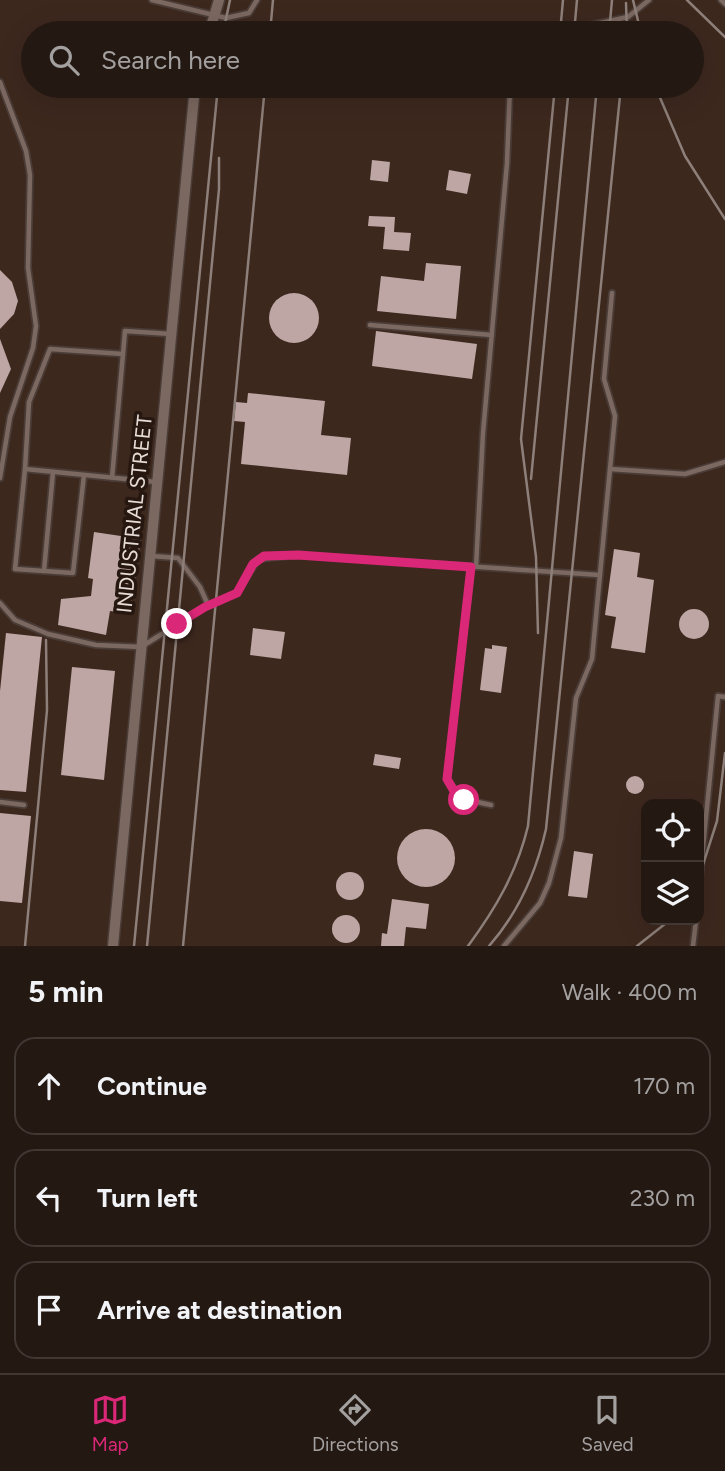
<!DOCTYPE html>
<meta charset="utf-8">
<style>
body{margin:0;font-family:Figtree,sans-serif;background:#2c211c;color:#f1f3f6}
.controls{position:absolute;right:21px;bottom:21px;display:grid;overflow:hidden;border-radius:14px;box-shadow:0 7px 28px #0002}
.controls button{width:63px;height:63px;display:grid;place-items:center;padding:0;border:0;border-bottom:2px solid #413733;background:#241813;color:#f1f3f6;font:35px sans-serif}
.stop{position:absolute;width:21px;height:21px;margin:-16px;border:5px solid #db2777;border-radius:50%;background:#fff}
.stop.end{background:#db2777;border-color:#fff;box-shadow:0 2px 7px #0008}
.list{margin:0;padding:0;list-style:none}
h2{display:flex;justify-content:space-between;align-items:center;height:91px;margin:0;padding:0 28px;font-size:30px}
h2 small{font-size:23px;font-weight:400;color:#a3a0a0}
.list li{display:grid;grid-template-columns:46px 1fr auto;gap:21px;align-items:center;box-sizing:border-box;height:98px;margin:0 14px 14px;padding:0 14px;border:2px solid #413733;border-radius:21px}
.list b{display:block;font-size:26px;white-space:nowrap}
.list em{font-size:23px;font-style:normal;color:#a3a0a0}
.icon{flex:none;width:38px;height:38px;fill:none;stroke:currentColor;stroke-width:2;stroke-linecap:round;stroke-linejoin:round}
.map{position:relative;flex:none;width:725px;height:946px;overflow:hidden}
.search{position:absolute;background:#241813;box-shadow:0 7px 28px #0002;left:21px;right:21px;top:21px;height:77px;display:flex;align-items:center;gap:18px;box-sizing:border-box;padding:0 24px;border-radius:38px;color:#a3a0a0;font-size:26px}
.sheet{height:427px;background:#241813}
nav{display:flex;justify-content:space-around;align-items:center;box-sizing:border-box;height:98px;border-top:2px solid #413733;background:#241813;font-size:19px;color:#a3a0a0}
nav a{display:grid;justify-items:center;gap:4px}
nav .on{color:#db2777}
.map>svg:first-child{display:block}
</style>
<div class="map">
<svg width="725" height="946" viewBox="0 0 725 946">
<rect width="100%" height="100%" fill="#302019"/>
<!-- built -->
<path fill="#3d281e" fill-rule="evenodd" d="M 0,0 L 725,0 L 725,946 L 0,946 ZM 33,33 L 692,33 L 692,86 L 33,86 ZM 646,804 L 699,804 L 699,920 L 646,920 Z"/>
<!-- building -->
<g fill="#bda6a4">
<path d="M 372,160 L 390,162 L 388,182 L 370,180 Z"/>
<path d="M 449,170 L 471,174 L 467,194 L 446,190 Z"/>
<path d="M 369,216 L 395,217 L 394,232 L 411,233 L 409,251 L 383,249 L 385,227 L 368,226 Z"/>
<path d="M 426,263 L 461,266 L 456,319 L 377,311 L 381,276 L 424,281 Z"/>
<path d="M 0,270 L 12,282 L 18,301 L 14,314 L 0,329 Z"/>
<circle cx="294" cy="318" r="25"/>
<path d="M 376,331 L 477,344 L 472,379 L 372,366 Z"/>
<path d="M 0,339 L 11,369 L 0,393 Z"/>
<path d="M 248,393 L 325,401 L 321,435 L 351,438 L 347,475 L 241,464 L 245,422 L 234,421 L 236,402 L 247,403 Z"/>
<path d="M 94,532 L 141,539 L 130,614 L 110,611 L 106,635 L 58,625 L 61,599 L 91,596 L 93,579 L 88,578 Z"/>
<path d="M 614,549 L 640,553 L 637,577 L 654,580 L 645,653 L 611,648 L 616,617 L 605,615 Z"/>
<circle cx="694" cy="624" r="15"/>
<path d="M 253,628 L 285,632 L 281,659 L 250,655 Z"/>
<path d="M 6,633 L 42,637 L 26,792 L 0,790 L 0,691 Z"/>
<path d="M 492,645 L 507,647 L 501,693 L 480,690 L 485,648 L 492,649 Z"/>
<path d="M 72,667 L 115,671 L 104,780 L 61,775 Z"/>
<path d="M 375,754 L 401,758 L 399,769 L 373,765 Z"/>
<circle cx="635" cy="785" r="9"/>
<path d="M 0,813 L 31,816 L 22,903 L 0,901 Z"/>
<circle cx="426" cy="858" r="29"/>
<path d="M 574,851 L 593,854 L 587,898 L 568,896 Z"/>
<circle cx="350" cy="886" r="14"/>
<path d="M 392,899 L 429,904 L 426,929 L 406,927 L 404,946 L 381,946 L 382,933 L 387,934 Z"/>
<circle cx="346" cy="929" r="14"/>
</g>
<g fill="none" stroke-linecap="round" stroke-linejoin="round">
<defs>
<g id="service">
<path d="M 152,0 L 226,18 L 249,13 L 257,0"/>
<path d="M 721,0 L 725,4"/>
<path d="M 553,33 L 628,17 L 649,0"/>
<path d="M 0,82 L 26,151 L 30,175 L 28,268 L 36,326 L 33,348 L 10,417 L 0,478"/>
<path d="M 370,325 L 492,335"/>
<path d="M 123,354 L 125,331 L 171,334"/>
<path d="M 25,469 L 15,569 L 73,573 L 84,475"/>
<path d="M 610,469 L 685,474 L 725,462"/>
<path d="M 112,478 L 123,354 L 50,349 L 29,402 L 25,469 L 156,482"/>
<path d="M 151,556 L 178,558 L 200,587 L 208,605"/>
<path d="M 471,567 L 447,779 C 458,799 470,801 491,805"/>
<path d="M 476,567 L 483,433 L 507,163 L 510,86"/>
<path d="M 44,571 L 53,472"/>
<path d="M 0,603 L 15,620 L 48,634 L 96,645 L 141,647 L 205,607 L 237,593 L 258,559 L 298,555 L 600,575"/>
<path d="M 0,802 L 24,805"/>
<path d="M 699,888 L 718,696 L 725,697"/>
<path d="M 504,946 L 540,903 L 549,883 L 561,838 L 576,698 L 592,659 L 615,416 L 604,379 L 612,293"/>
<path d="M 693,946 L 696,920"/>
</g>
<g id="minor">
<path d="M 209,33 L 219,0"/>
<path d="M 113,946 L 195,86"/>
</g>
</defs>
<!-- service casing -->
<use href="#service" stroke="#4a3c37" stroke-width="8"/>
<!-- minor casing -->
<use href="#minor" stroke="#4a3c37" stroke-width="13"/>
<!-- service -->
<use href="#service" stroke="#7b6860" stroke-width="4.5"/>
<!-- minor -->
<use href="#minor" stroke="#7b6860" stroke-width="10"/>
<!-- rail -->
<g stroke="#8d7f79" stroke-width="2.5">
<path d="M 633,0 L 641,33"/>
<path d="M 687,0 L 725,37"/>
<path d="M 626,3 L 627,33"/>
<path d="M 223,33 L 230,0"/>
<path d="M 270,33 L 273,0"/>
<path d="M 560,33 L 563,0"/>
<path d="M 574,33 L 577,0"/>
<path d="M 609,33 L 612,0"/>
<path d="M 655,86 L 685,156 L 725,219"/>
<path d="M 531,479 L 569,86"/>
<path d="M 538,633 L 536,557 L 521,439 L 555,86"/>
<path d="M 699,877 L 717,821 L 725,753"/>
<path d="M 25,946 L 47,710 L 46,640"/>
<path d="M 134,946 L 218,86"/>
<path d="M 147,946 L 219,189 L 219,158"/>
<path d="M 183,946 L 265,86"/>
<path d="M 468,946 C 496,908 517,872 528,826 L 597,86"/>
<path d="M 489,946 C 519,912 536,873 546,829 L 621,86"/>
<path d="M 637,946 L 670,920"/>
</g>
</g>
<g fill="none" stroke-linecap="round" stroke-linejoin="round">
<!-- route -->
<path stroke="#db2777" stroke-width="9" d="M 177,624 L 205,607 L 237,593 L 253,564 L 264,556 L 298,555 L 471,567 L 447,779 L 454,791 L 464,800"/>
</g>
<g text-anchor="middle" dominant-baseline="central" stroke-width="7" stroke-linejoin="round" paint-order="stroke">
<!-- street labels -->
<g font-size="21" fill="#e7dcd7" stroke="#261710">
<text transform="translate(134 514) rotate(-84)">INDUSTRIAL STREET</text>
</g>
</g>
</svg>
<div class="controls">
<button><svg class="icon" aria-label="locate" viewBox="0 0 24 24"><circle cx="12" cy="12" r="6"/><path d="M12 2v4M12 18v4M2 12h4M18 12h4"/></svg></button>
<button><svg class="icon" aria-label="layers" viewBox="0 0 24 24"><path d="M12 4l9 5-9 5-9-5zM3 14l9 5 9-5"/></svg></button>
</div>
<div class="stop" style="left:464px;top:800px"></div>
<div class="stop end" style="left:177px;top:624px"></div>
<div class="search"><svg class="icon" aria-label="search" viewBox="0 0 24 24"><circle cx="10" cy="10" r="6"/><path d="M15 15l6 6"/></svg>Search here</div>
</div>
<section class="sheet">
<h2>5 min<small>Walk · 400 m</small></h2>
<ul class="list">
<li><svg class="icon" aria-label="ahead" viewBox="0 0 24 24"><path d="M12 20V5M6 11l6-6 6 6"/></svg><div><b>Continue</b></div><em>170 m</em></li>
<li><svg class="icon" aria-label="left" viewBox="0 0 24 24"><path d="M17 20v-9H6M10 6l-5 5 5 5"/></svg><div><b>Turn left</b></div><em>230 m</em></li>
<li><svg class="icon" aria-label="arrive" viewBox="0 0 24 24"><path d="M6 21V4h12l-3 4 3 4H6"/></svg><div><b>Arrive at destination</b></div></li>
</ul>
</section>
<nav>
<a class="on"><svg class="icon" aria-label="map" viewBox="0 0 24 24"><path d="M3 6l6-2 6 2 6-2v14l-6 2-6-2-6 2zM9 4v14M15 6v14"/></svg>Map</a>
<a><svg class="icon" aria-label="directions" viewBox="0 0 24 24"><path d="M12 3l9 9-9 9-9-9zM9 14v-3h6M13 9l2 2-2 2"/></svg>Directions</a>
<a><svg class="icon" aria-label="saved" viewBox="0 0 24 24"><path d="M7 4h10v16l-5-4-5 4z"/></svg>Saved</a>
</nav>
